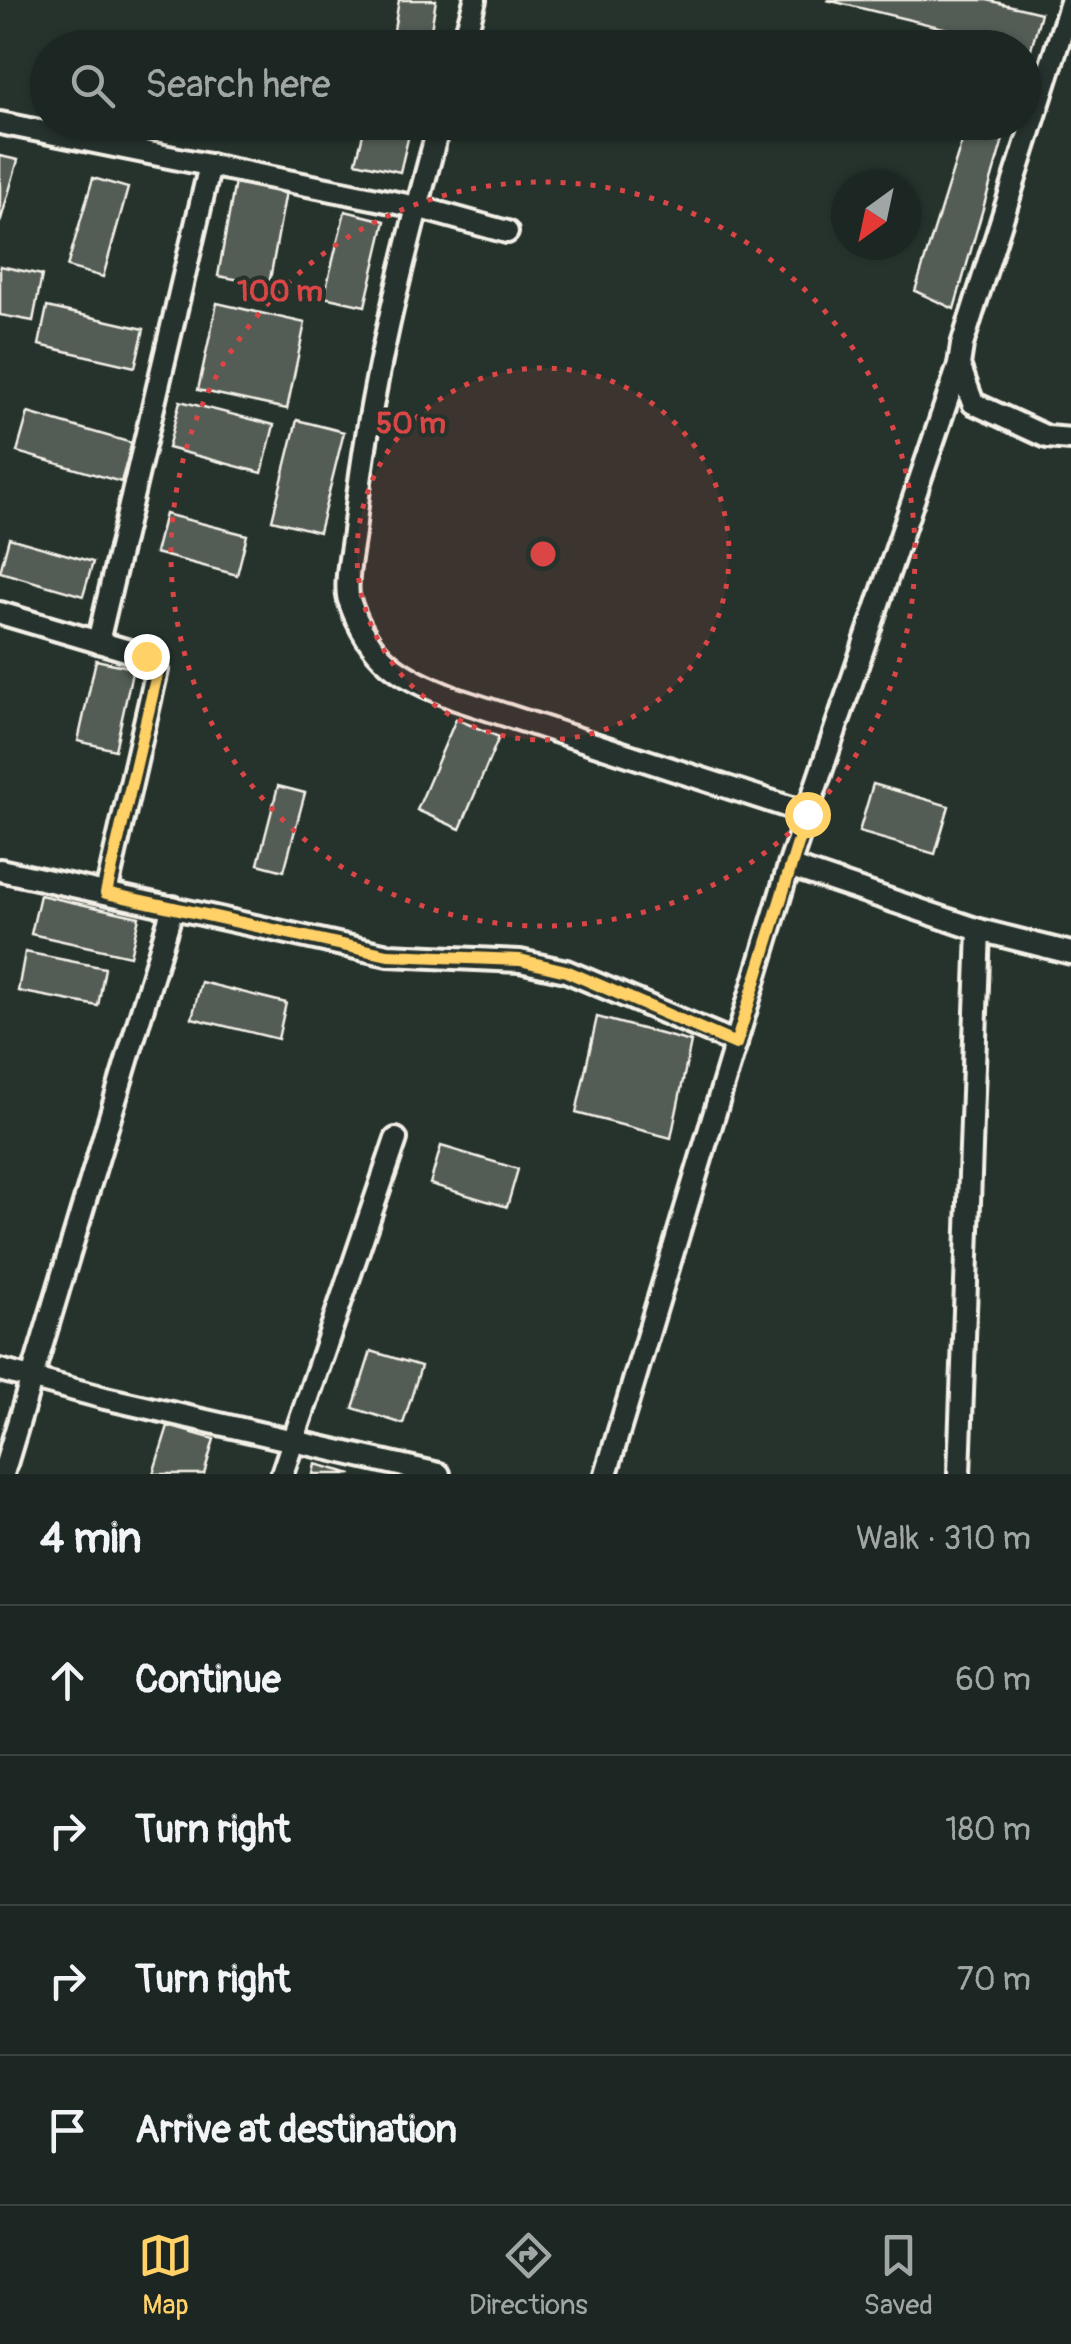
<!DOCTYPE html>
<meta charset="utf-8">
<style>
body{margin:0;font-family:Pangolin,sans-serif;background:#29322f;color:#f1f3f6}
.compass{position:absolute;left:831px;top:170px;width:90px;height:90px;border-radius:50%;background:#1c2622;box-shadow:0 2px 8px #0004;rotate:213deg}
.stop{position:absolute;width:30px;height:30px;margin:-22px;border:8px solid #ffd166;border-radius:50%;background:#fff}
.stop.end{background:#ffd166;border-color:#fff;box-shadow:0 2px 10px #0008}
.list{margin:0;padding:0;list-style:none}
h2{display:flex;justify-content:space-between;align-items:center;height:130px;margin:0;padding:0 40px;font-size:42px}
h2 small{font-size:32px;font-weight:400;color:#a0a5a5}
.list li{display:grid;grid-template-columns:65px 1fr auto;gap:30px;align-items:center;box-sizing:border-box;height:150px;padding:0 40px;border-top:2px solid #3a4340}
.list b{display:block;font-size:38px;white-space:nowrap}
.list em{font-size:32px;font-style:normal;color:#a0a5a5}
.icon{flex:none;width:55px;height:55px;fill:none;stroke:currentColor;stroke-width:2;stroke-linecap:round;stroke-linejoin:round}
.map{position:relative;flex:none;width:1071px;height:1474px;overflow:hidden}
.search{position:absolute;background:#1c2622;box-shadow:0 2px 8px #0004;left:30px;right:30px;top:30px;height:110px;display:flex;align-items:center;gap:25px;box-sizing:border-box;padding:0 35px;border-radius:55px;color:#a0a5a5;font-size:38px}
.sheet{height:730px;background:#1c2622}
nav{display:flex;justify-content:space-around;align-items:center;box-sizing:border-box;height:140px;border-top:2px solid #3a4340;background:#1c2622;font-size:28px;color:#a0a5a5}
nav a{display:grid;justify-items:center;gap:5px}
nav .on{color:#ffd166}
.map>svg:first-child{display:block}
</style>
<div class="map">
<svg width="1071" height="1474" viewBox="0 0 1071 1474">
<rect width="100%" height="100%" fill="#26332d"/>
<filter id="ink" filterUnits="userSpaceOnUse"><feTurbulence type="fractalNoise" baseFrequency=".01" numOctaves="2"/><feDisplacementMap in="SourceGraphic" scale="20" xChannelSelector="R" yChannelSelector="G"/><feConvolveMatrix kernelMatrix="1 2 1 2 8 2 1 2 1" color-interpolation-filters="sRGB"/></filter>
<g filter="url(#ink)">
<!-- building -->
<g fill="#525c55" stroke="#f4f1e8" stroke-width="2.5">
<path d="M 399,0 L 436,0 L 428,48 L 391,48 Z"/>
<path d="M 827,0 L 987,0 L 1041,13 L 1031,49 Z"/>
<path d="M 366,122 L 412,122 L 400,172 L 356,162 Z"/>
<path d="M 968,122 L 1008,122 L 954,309 L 915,291 Z"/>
<path d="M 0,156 L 18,160 L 0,223 Z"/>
<path d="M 236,176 L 287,186 L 269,285 L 218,276 Z"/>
<path d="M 93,178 L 128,188 L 103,277 L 67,267 Z"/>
<path d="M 345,211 L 385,221 L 365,306 L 324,297 Z"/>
<path d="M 0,266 L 42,275 L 33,321 L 0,315 Z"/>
<path d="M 217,303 L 305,323 L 287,409 L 198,390 Z"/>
<path d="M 47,307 L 144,329 L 135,367 L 39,345 Z"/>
<path d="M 180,401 L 274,425 L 262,473 L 168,448 Z"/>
<path d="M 28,413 L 132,443 L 121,482 L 17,452 Z"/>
<path d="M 297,420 L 344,432 L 319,532 L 272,520 Z"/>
<path d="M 165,514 L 247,535 L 237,575 L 155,553 Z"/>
<path d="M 9,538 L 93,562 L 83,596 L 0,572 Z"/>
<path d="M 96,660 L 133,668 L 115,750 L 78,741 Z"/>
<path d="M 456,719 L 499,737 L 460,829 L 417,810 Z"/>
<path d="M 873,784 L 949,806 L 935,854 L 859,832 Z"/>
<path d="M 278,786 L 305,793 L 284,871 L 258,864 Z"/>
<path d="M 40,895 L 139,917 L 130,956 L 31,934 Z"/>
<path d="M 25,952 L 105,968 L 98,1006 L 18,991 Z"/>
<path d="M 201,982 L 286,1003 L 278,1039 L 192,1018 Z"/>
<path d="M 597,1017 L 691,1042 L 671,1138 L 576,1113 Z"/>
<path d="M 441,1146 L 518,1169 L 507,1207 L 430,1184 Z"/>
<path d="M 371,1351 L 421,1366 L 403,1424 L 353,1408 Z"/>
<path d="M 168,1426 L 214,1439 L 204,1474 L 153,1474 Z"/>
<path d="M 315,1464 L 352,1474 L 313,1474 Z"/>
</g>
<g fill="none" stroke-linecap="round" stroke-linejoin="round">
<defs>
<g id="minor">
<path d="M 1071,2 L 962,345 L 959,365 L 973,403 L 1047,437 L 1071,439"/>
<path d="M 462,48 L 475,0"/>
<path d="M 440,122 C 403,257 368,393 354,532 C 352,550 344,584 349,600 C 370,661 399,676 456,699 L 807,813"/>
<path d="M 0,123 L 417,207 L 507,232"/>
<path d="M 0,613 L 146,656 L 153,661 L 157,670 L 106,893"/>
<path d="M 98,642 L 210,165"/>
<path d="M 789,866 L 979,930 L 1071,953"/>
<path d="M 0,870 L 388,955 L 520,961 L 566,971 L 736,1043"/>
<path d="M 0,1370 L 105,1398 L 439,1474"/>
<path d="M 3,1474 L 173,907"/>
<path d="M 282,1474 L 396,1139"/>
<path d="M 606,1474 L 789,866 L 959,365"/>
<path d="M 959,1474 L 979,930"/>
</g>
</defs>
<!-- minor casing -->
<use href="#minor" stroke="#f4f1e8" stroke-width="28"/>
<!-- minor -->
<use href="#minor" stroke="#26332d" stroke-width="20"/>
</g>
</g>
<g fill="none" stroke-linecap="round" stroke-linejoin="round" filter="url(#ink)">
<!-- route -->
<path stroke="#ffd166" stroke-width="12" d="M 146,656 L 153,661 L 158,670 L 106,893 L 388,955 L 520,960 L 566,971 L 736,1044 L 807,814"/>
</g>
<!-- distance rings -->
<circle cx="543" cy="554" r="186" fill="#da4645" fill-opacity=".12"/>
<g fill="none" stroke="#da4645" stroke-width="5" stroke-dasharray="5 10">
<circle cx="543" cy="554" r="186"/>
<circle cx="543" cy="554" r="372"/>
</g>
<circle cx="543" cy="554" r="15" fill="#da4645" stroke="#26332d" stroke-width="5"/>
<g font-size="30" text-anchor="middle" font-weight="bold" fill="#da4645" stroke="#26332d" stroke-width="8" stroke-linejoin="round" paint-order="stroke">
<text x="280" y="301">100 m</text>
<text x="411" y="433">50 m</text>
</g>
</svg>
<svg class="compass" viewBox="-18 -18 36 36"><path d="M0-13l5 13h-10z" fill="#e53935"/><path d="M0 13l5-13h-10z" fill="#a0a5a5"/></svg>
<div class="stop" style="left:807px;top:814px"></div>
<div class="stop end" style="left:146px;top:656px"></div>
<div class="search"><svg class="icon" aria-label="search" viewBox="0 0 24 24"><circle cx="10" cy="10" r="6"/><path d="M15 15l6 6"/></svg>Search here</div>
</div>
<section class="sheet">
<h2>4 min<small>Walk · 310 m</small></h2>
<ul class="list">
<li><svg class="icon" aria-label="ahead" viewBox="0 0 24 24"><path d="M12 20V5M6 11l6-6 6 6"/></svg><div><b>Continue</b></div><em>60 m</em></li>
<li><svg class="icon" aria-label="right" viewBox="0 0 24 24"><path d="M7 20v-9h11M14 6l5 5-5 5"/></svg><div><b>Turn right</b></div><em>180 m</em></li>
<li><svg class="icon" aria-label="right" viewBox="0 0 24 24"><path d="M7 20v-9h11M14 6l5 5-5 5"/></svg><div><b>Turn right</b></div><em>70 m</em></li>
<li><svg class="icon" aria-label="arrive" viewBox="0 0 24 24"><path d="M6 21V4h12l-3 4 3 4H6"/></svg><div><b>Arrive at destination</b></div></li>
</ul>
</section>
<nav>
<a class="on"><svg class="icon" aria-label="map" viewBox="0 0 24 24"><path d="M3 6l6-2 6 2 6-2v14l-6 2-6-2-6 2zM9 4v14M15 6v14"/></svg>Map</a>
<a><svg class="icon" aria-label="directions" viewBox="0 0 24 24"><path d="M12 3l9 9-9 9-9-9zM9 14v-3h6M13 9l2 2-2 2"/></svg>Directions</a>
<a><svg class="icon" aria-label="saved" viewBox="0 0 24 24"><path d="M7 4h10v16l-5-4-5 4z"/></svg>Saved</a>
</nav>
